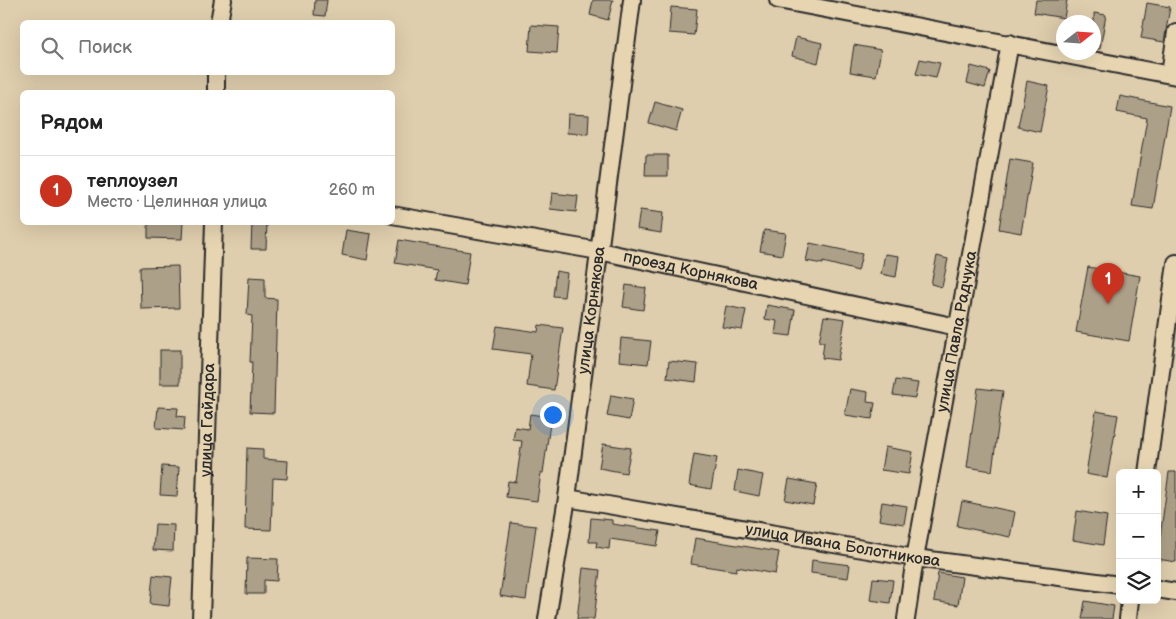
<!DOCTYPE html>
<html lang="ru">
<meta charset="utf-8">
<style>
body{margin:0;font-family:"Balsamiq Sans",sans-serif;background:#f2f2f2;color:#222}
.controls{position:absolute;right:15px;bottom:15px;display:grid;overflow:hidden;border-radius:8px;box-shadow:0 5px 20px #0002}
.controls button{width:45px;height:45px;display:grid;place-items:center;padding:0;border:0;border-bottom:1px solid #e0e0e0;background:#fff;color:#222;font:25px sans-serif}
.compass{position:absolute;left:1056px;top:15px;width:45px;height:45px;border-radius:50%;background:#fff;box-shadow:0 5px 20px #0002;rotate:73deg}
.you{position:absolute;left:552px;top:414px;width:18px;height:18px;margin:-12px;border:4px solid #fff;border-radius:50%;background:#1a73e8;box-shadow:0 0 0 8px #1a73e833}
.badge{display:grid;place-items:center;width:32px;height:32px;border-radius:50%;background:#c8321e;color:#fff;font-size:16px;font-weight:700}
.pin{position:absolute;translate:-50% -41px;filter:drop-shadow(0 1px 2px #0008)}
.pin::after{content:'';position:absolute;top:26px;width:18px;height:15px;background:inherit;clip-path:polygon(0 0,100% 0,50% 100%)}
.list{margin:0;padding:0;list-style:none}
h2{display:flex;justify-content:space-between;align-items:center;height:65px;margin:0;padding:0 20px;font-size:21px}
h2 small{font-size:16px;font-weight:400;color:#767676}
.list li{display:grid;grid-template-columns:32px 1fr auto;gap:15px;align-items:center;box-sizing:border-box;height:70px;padding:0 20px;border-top:1px solid #e0e0e0}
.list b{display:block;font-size:19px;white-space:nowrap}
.list p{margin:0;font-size:16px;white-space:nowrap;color:#767676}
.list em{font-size:16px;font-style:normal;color:#767676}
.icon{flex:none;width:28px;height:28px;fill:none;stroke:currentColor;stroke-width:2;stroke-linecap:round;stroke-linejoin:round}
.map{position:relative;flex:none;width:1176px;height:619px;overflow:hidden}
.search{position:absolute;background:#fff;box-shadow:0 5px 20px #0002;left:20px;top:20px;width:375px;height:55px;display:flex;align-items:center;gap:12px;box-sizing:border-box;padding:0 18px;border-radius:8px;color:#767676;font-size:19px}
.panel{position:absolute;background:#fff;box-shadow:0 5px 20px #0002;left:20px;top:90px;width:375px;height:135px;border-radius:8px}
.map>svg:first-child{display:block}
</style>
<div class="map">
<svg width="1176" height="619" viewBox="0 0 1176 619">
<rect width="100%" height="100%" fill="#dfcead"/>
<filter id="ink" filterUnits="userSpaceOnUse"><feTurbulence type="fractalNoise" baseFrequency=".02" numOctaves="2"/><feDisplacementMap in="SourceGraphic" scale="10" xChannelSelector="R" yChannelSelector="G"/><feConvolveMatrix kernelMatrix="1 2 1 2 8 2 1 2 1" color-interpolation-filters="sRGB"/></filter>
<g filter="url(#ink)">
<!-- building -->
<g fill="#ada088" stroke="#2b2b2b">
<path d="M 315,0 L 327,0 L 325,16 L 314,15 Z"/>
<path d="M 593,0 L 613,0 L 608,20 L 590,15 Z"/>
<path d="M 1036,0 L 1067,0 L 1064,18 L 1034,13 Z"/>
<path d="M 1147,3 L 1170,7 L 1164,42 L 1141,38 Z"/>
<path d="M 671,7 L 697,9 L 694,35 L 669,33 Z"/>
<path d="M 1094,13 L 1106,15 L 1100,49 L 1094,49 Z"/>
<path d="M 531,25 L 559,27 L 557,53 L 529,51 Z"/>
<path d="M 796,37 L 822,43 L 818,63 L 792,56 Z"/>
<path d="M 854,45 L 881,50 L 876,76 L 850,72 Z"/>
<path d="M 920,59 L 940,63 L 936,78 L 916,74 Z"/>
<path d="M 971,66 L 990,71 L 985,88 L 967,83 Z"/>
<path d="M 1027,81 L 1049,86 L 1040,132 L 1018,127 Z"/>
<path d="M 1120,96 L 1170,106 L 1153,209 L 1132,206 L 1147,118 L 1117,112 Z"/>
<path d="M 655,102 L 682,110 L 676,131 L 649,123 Z"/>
<path d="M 568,114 L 589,115 L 588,134 L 567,133 Z"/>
<path d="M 646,155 L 668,155 L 668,176 L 645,176 Z"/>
<path d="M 1010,159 L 1033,163 L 1021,233 L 999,229 Z"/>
<path d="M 552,193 L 578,196 L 576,212 L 550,209 Z"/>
<path d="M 640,210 L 663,213 L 661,233 L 637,229 Z"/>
<path d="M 148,222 L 183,222 L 182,239 L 148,238 Z"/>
<path d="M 252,222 L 267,222 L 266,249 L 251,249 Z"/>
<path d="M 346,230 L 371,234 L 367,260 L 342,255 Z"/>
<path d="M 764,230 L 786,233 L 782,255 L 760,251 Z"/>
<path d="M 399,240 L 470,252 L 465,285 L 435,280 L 437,270 L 395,263 Z"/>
<path d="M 810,243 L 862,254 L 858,271 L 823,262 L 823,264 L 806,261 Z"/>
<path d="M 885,254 L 899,256 L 896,277 L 881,274 Z"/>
<path d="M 937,256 L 948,259 L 942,287 L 931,284 Z"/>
<path d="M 178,266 L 179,308 L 141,309 L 140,267 Z"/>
<path d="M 1088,267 L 1140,276 L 1129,341 L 1076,332 Z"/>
<path d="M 556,271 L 567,273 L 564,297 L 553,296 Z"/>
<path d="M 249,277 L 265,278 L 265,298 L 277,299 L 274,413 L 250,412 L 252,362 L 250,362 L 252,316 L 247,315 Z"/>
<path d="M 626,285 L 646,288 L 643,310 L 623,307 Z"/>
<path d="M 767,305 L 795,310 L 791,336 L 775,334 L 777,321 L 765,319 Z"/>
<path d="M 726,306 L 746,310 L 742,330 L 722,327 Z"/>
<path d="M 824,316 L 845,319 L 838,360 L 822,358 L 824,342 L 819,342 Z"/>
<path d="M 539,325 L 563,328 L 554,390 L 527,386 L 531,354 L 493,349 L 497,326 L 538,332 Z"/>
<path d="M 621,338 L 651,341 L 648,364 L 619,361 Z"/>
<rect x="160" y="350" width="20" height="34"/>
<path d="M 669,361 L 698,364 L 696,382 L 667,378 Z"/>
<path d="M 896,380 L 918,383 L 915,398 L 893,395 Z"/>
<path d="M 978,388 L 1003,391 L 992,471 L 967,467 Z"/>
<path d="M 850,389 L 868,392 L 867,402 L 875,403 L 872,419 L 845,415 Z"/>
<path d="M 611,395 L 633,399 L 629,420 L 607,416 Z"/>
<path d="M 158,407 L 178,408 L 177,416 L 185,417 L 184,430 L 156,428 Z"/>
<path d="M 1096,411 L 1118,415 L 1107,478 L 1086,474 Z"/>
<path d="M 530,414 L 551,417 L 543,473 L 541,473 L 537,501 L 506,497 L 508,481 L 516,482 L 522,441 L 513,440 L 515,427 L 528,429 Z"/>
<path d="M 603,444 L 631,448 L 626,473 L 599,468 Z"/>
<path d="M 885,447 L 913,452 L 909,474 L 881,470 Z"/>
<path d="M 247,448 L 263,449 L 263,459 L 288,461 L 287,479 L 273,478 L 271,530 L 245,529 Z"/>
<path d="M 694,454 L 717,458 L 711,489 L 689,485 Z"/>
<path d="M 162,466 L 179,467 L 177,496 L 160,495 Z"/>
<path d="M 738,470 L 763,475 L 759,496 L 735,491 Z"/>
<path d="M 1169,472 L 1176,472 L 1176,562 L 1157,559 Z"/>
<path d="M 789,479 L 817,484 L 813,505 L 785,500 Z"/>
<path d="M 962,501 L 1015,512 L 1010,537 L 957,526 Z"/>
<path d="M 882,502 L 907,506 L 904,524 L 879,520 Z"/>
<path d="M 1077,511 L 1107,516 L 1103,545 L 1073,540 Z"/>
<path d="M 591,518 L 612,520 L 612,524 L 660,531 L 657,546 L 610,539 L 609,549 L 596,547 L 597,542 L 589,542 Z"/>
<path d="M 511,523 L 536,526 L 526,600 L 500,596 Z"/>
<path d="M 155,524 L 174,525 L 173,551 L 153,550 Z"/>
<path d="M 695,538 L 779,552 L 775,574 L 737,567 L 736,571 L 691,564 Z"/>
<path d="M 247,558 L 278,559 L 277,581 L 264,580 L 264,594 L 246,594 Z"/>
<path d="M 812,560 L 850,565 L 848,578 L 811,573 Z"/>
<path d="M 583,568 L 600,570 L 594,619 L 577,619 Z"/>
<path d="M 938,573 L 962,577 L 958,605 L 934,601 Z"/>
<path d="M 153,575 L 172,577 L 169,606 L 150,604 Z"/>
<path d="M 873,578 L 893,580 L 890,603 L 870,600 Z"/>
<path d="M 1085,601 L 1114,606 L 1112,619 L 1082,619 Z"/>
</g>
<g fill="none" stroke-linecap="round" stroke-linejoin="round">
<defs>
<g id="street">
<path d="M 778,0 L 1176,76"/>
<path d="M 219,22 L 223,0"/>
<path d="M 1170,74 L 1176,32"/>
<path d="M 216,92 L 216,72"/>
<path id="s1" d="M 392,215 L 599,251 L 957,327"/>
<path d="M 1147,473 L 1176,263"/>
<path id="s2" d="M 567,498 L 915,558 L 1120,585"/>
<path d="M 1157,589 L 1176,592"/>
<path id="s3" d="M 201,619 L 214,222"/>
<path id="s4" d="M 547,619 L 567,498 L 632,0"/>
<path id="s5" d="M 906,619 L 915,558 L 1010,43"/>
<path d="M 1128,619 L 1130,600"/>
</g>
</defs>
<!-- street casing -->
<use href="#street" stroke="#2b2b2b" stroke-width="20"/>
<!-- street -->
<use href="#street" stroke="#e7d5b2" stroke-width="16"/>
</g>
</g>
<g text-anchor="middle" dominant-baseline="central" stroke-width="4" stroke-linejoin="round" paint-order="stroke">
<!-- street labels -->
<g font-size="16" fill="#2b2b2b" stroke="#e7d5b2">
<text stroke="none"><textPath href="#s1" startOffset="304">проезд Корнякова</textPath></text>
<text stroke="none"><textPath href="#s4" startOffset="312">улица Корнякова</textPath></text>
<text stroke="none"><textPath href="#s5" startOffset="292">улица Павла Радчука</textPath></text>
<text stroke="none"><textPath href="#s3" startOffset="199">улица Гайдара</textPath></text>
<text stroke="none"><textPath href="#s2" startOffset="280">улица Ивана Болотникова</textPath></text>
</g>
</g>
</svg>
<div class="controls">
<button>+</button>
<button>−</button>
<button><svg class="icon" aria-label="layers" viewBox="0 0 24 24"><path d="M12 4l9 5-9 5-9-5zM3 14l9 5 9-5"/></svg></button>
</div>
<svg class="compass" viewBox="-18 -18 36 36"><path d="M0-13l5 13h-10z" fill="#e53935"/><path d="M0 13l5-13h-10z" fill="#767676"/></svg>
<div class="you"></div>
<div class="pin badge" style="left:1108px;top:304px">1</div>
<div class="search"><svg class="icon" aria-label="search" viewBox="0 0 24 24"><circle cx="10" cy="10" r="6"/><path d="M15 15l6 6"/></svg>Поиск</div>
<section class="panel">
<h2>Рядом<small></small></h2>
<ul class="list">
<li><span class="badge">1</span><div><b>теплоузел</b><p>Место · Целинная улица</p></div><em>260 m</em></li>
</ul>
</section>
</div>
